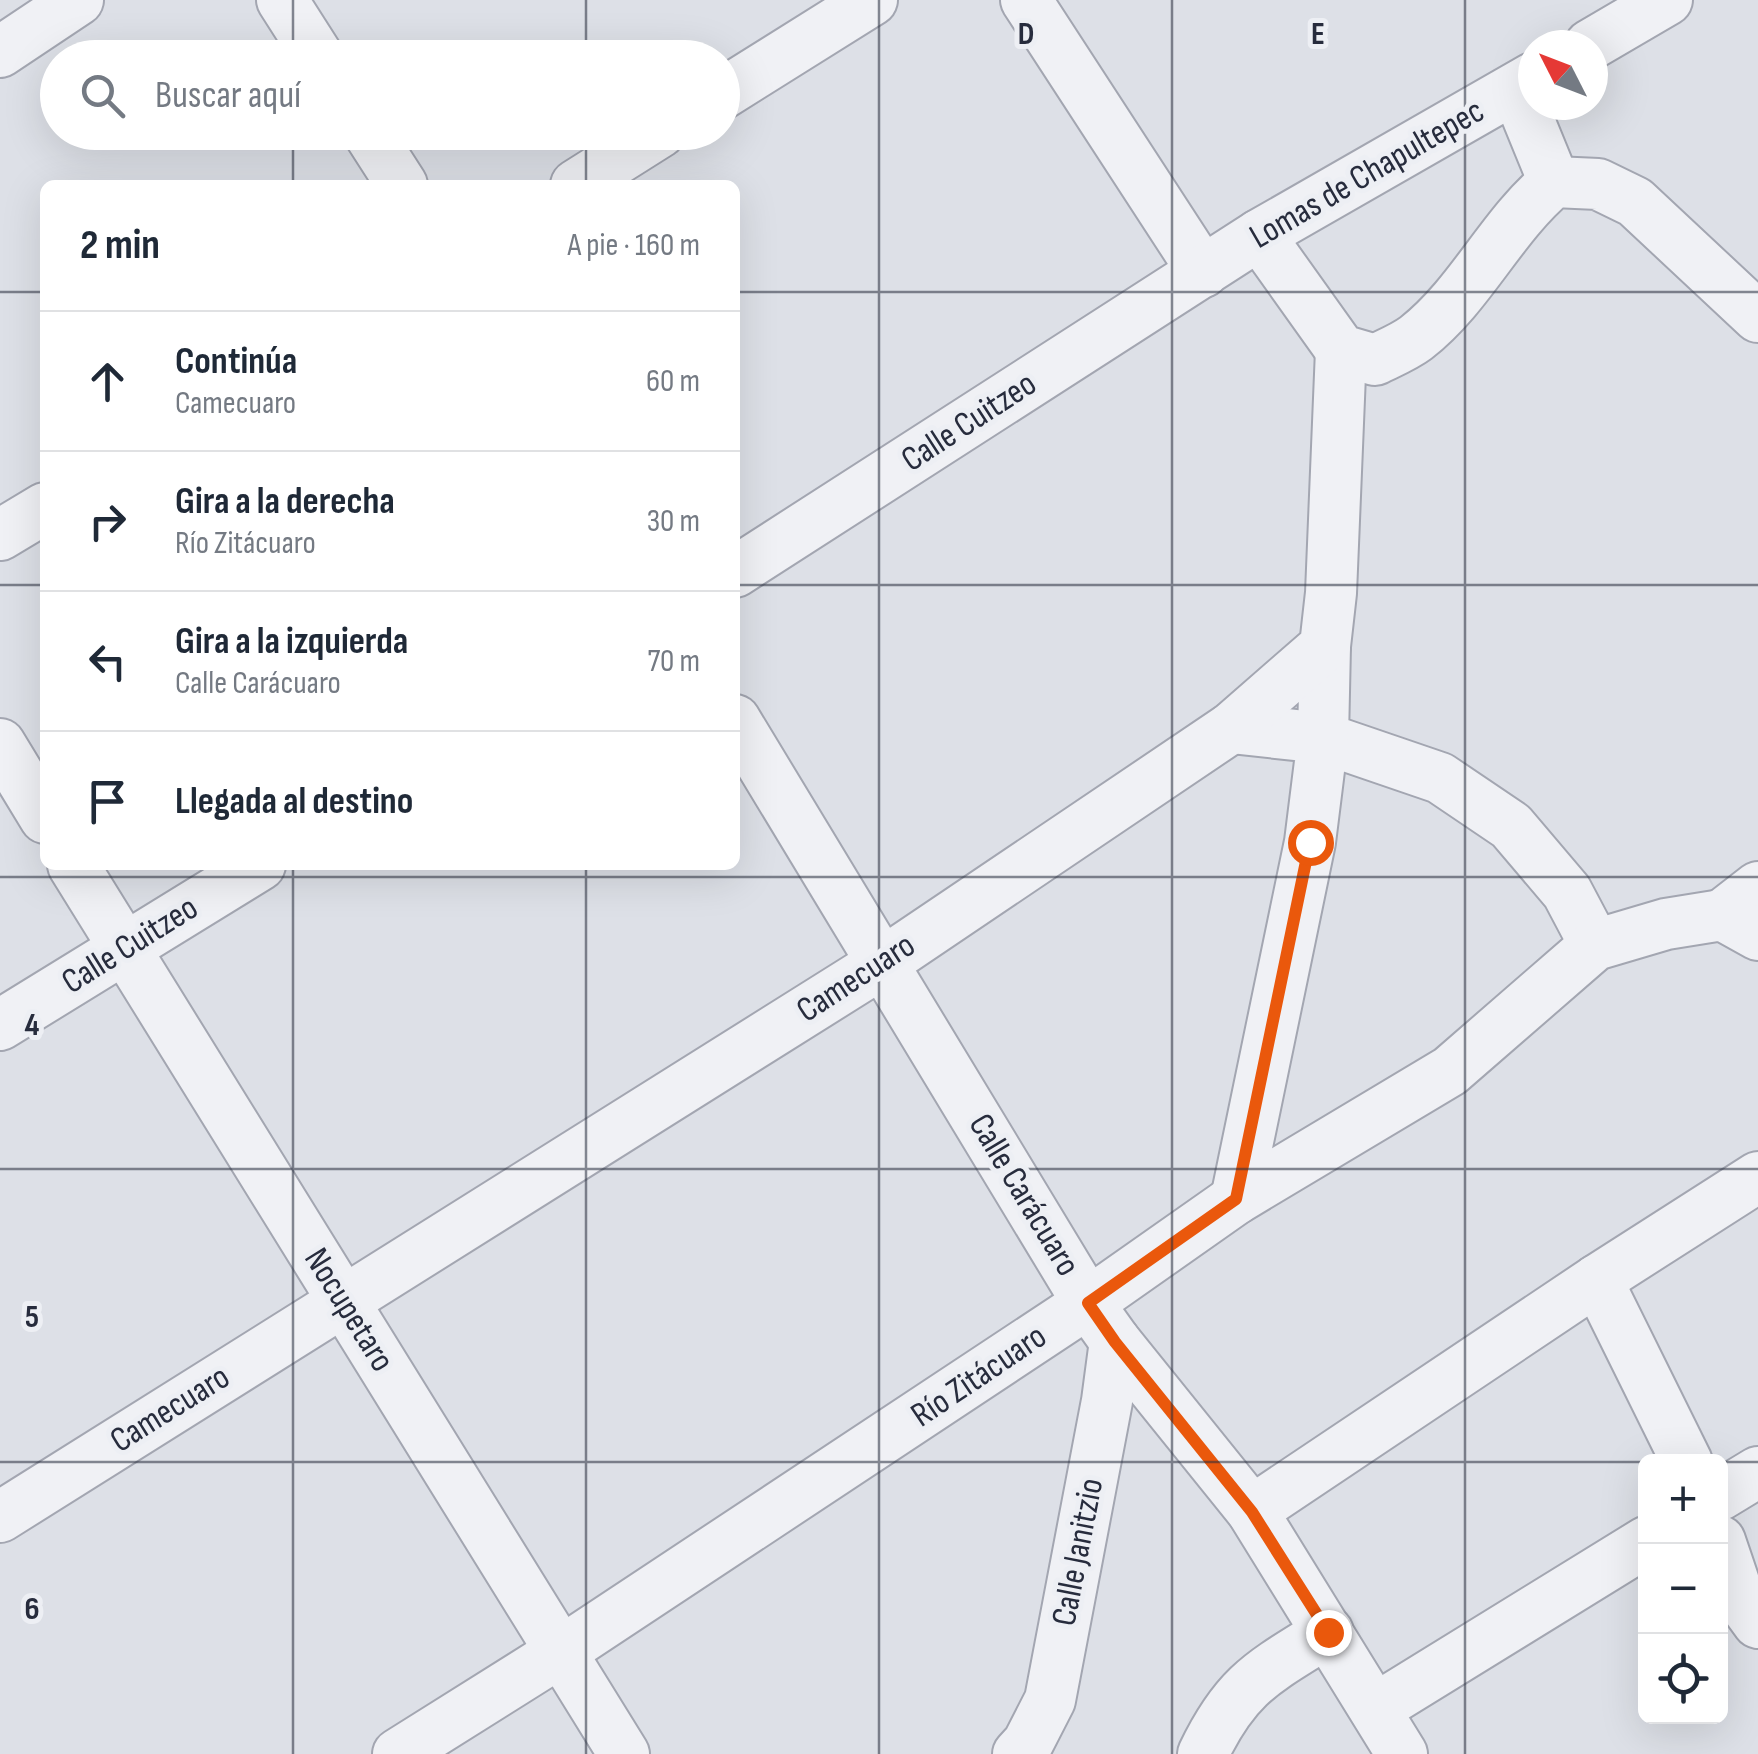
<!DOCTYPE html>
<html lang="es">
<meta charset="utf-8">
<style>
body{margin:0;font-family:"Sofia Sans Condensed",sans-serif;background:#f2f2f3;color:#1f2937}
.controls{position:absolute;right:30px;bottom:30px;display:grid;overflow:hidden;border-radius:15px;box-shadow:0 10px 40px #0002}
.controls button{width:90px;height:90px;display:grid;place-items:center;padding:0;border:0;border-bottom:2px solid #e0e1e3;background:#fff;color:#1f2937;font:50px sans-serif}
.compass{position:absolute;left:1518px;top:30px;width:90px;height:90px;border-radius:50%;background:#fff;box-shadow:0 10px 40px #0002;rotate:312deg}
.stop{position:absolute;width:30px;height:30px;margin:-22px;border:8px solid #ea580c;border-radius:50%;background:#fff}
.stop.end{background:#ea580c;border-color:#fff;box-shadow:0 2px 10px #0008}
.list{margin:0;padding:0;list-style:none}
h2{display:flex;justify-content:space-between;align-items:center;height:130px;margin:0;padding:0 40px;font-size:42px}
h2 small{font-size:32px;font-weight:400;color:#747a83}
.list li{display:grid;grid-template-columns:65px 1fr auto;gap:30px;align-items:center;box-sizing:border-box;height:140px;padding:0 40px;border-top:2px solid #e0e1e3}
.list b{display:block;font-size:38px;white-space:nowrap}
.list p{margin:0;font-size:32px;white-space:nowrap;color:#747a83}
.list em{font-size:32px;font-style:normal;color:#747a83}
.icon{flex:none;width:55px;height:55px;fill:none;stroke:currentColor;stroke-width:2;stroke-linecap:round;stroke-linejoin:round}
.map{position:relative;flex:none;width:1758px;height:1754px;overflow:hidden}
.search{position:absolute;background:#fff;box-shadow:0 10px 40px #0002;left:40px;top:40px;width:700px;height:110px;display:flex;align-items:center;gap:25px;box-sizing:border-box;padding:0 35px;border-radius:55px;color:#747a83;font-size:38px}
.panel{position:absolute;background:#fff;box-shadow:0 10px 40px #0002;left:40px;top:180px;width:700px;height:690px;border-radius:15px}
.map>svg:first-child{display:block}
</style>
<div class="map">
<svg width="1758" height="1754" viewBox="0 0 1758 1754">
<rect width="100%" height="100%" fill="#dde0e7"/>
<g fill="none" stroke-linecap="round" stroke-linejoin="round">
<defs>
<g id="minor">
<path d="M 282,0 L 319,58"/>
<path d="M 1026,0 L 1203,272"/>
<path d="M 1590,45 L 1667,0"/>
<path d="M 0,52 L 78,0"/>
<path d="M 1516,89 L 1554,182"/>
<path d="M 722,94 L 872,0"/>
<path d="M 368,132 L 402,185"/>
<path d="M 576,185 L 660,132"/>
<path d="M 1259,235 L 1341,350 L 1375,360 C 1389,353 1404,347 1416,338 C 1471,295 1501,226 1554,182 L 1598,184 L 1635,202 L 1758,317"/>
<path d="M 0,535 L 45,508"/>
<path d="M 735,572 L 1259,235 L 1533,78"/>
<path d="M 1325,646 L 1323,738 L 1440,778 L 1511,826 L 1567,892 L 1595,945"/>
<path d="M 735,720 L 1088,1303 L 1115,1341 L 1252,1511 L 1402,1754"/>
<path d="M 1231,728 L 1323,738 L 1310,842 L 1236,1199"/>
<path d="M 0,744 L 45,818"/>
<path d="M 73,865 L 624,1754"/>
<path d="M 1722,915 L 1758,887"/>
<path d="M 0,1025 L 260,865"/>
<path d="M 1597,1280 L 1687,1462"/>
<path d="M 1720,1495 L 1758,1472"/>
<path d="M 1252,1511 L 1597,1280 L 1758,1177"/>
<path d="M 0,1517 L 884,962 L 1231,728 L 1325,646 L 1331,593 L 1341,350"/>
<path d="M 1720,1541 L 1739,1597 L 1758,1623"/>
<path d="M 1375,1709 L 1646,1542"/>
<path d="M 398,1754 L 562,1651 L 1088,1303 L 1236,1199 L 1450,1071 L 1595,945 L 1666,924 L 1722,915 L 1758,935"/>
<path d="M 1018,1754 L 1028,1743 L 1050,1700 L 1107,1401 L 1115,1341"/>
<path d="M 1203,1754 C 1237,1683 1264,1672 1328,1632"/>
</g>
</defs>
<!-- minor casing -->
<use href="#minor" stroke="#a3a6b1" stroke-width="54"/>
<!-- minor -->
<use href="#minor" stroke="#f0f1f5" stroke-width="50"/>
</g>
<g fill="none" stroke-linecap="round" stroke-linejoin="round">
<!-- route -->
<path stroke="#ea580c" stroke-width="12" d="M 1310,842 L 1236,1199 L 1088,1303 L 1115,1342 L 1252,1512 L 1328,1632"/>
</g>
<!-- grid -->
<path fill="none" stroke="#272c3d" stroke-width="2.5" stroke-opacity="0.55" d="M 293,0 L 293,58M 586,0 L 586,58M 879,0 L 879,1754M 1172,0 L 1172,1754M 1465,0 L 1465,1754M 293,132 L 293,185M 586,132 L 586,185M 0,292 L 45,292M 735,292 L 1758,292M 0,585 L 45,585M 735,585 L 1758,585M 293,865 L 293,1754M 586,865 L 586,1754M 0,877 L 1758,877M 0,1169 L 1758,1169M 0,1462 L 1646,1462M 1720,1462 L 1758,1462"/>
<g text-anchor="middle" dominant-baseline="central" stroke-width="10" stroke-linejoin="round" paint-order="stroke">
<!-- street labels -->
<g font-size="35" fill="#272c3d" stroke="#edeff4">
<text transform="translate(1367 174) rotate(-30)">Lomas de Chapultepec</text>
<text transform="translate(969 422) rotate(-33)">Calle Cuitzeo</text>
<text transform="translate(130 945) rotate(-32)">Calle Cuitzeo</text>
<text transform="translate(856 978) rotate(-33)">Camecuaro</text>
<text transform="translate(1024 1195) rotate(59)">Calle Carácuaro</text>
<text transform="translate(349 1310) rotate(58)">Nocupetaro</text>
<text transform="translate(979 1376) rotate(-34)">Río Zitácuaro</text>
<text transform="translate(170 1409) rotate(-32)">Camecuaro</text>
<text transform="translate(1078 1552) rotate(-79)">Calle Janitzio</text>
</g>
</g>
<g font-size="32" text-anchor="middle" font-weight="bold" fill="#272c3d" stroke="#edeff4" stroke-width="10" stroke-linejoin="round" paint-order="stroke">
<text x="1026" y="44">D</text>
<text x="1318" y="44">E</text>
<text x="32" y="1035">4</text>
<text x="32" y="1327">5</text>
<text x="32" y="1619">6</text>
</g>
</svg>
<div class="controls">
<button>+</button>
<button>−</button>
<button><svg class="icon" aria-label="locate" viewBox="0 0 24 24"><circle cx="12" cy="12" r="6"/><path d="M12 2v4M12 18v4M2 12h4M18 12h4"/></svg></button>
</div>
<svg class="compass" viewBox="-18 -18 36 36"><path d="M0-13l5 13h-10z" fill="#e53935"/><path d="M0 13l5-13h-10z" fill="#747a83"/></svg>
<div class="stop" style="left:1310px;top:842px"></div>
<div class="stop end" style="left:1328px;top:1632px"></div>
<div class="search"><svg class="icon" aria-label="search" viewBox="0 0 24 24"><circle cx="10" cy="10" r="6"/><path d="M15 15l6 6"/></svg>Buscar aquí</div>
<section class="panel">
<h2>2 min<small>A pie · 160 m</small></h2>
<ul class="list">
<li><svg class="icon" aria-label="ahead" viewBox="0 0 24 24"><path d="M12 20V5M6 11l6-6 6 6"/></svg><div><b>Continúa</b><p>Camecuaro</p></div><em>60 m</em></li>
<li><svg class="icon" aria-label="right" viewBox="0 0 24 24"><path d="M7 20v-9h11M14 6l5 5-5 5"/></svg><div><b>Gira a la derecha</b><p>Río Zitácuaro</p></div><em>30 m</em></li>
<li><svg class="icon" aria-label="left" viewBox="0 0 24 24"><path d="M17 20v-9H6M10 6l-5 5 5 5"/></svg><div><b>Gira a la izquierda</b><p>Calle Carácuaro</p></div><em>70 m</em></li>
<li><svg class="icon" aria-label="arrive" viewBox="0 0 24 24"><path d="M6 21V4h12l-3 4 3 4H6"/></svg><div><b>Llegada al destino</b></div></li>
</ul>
</section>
</div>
